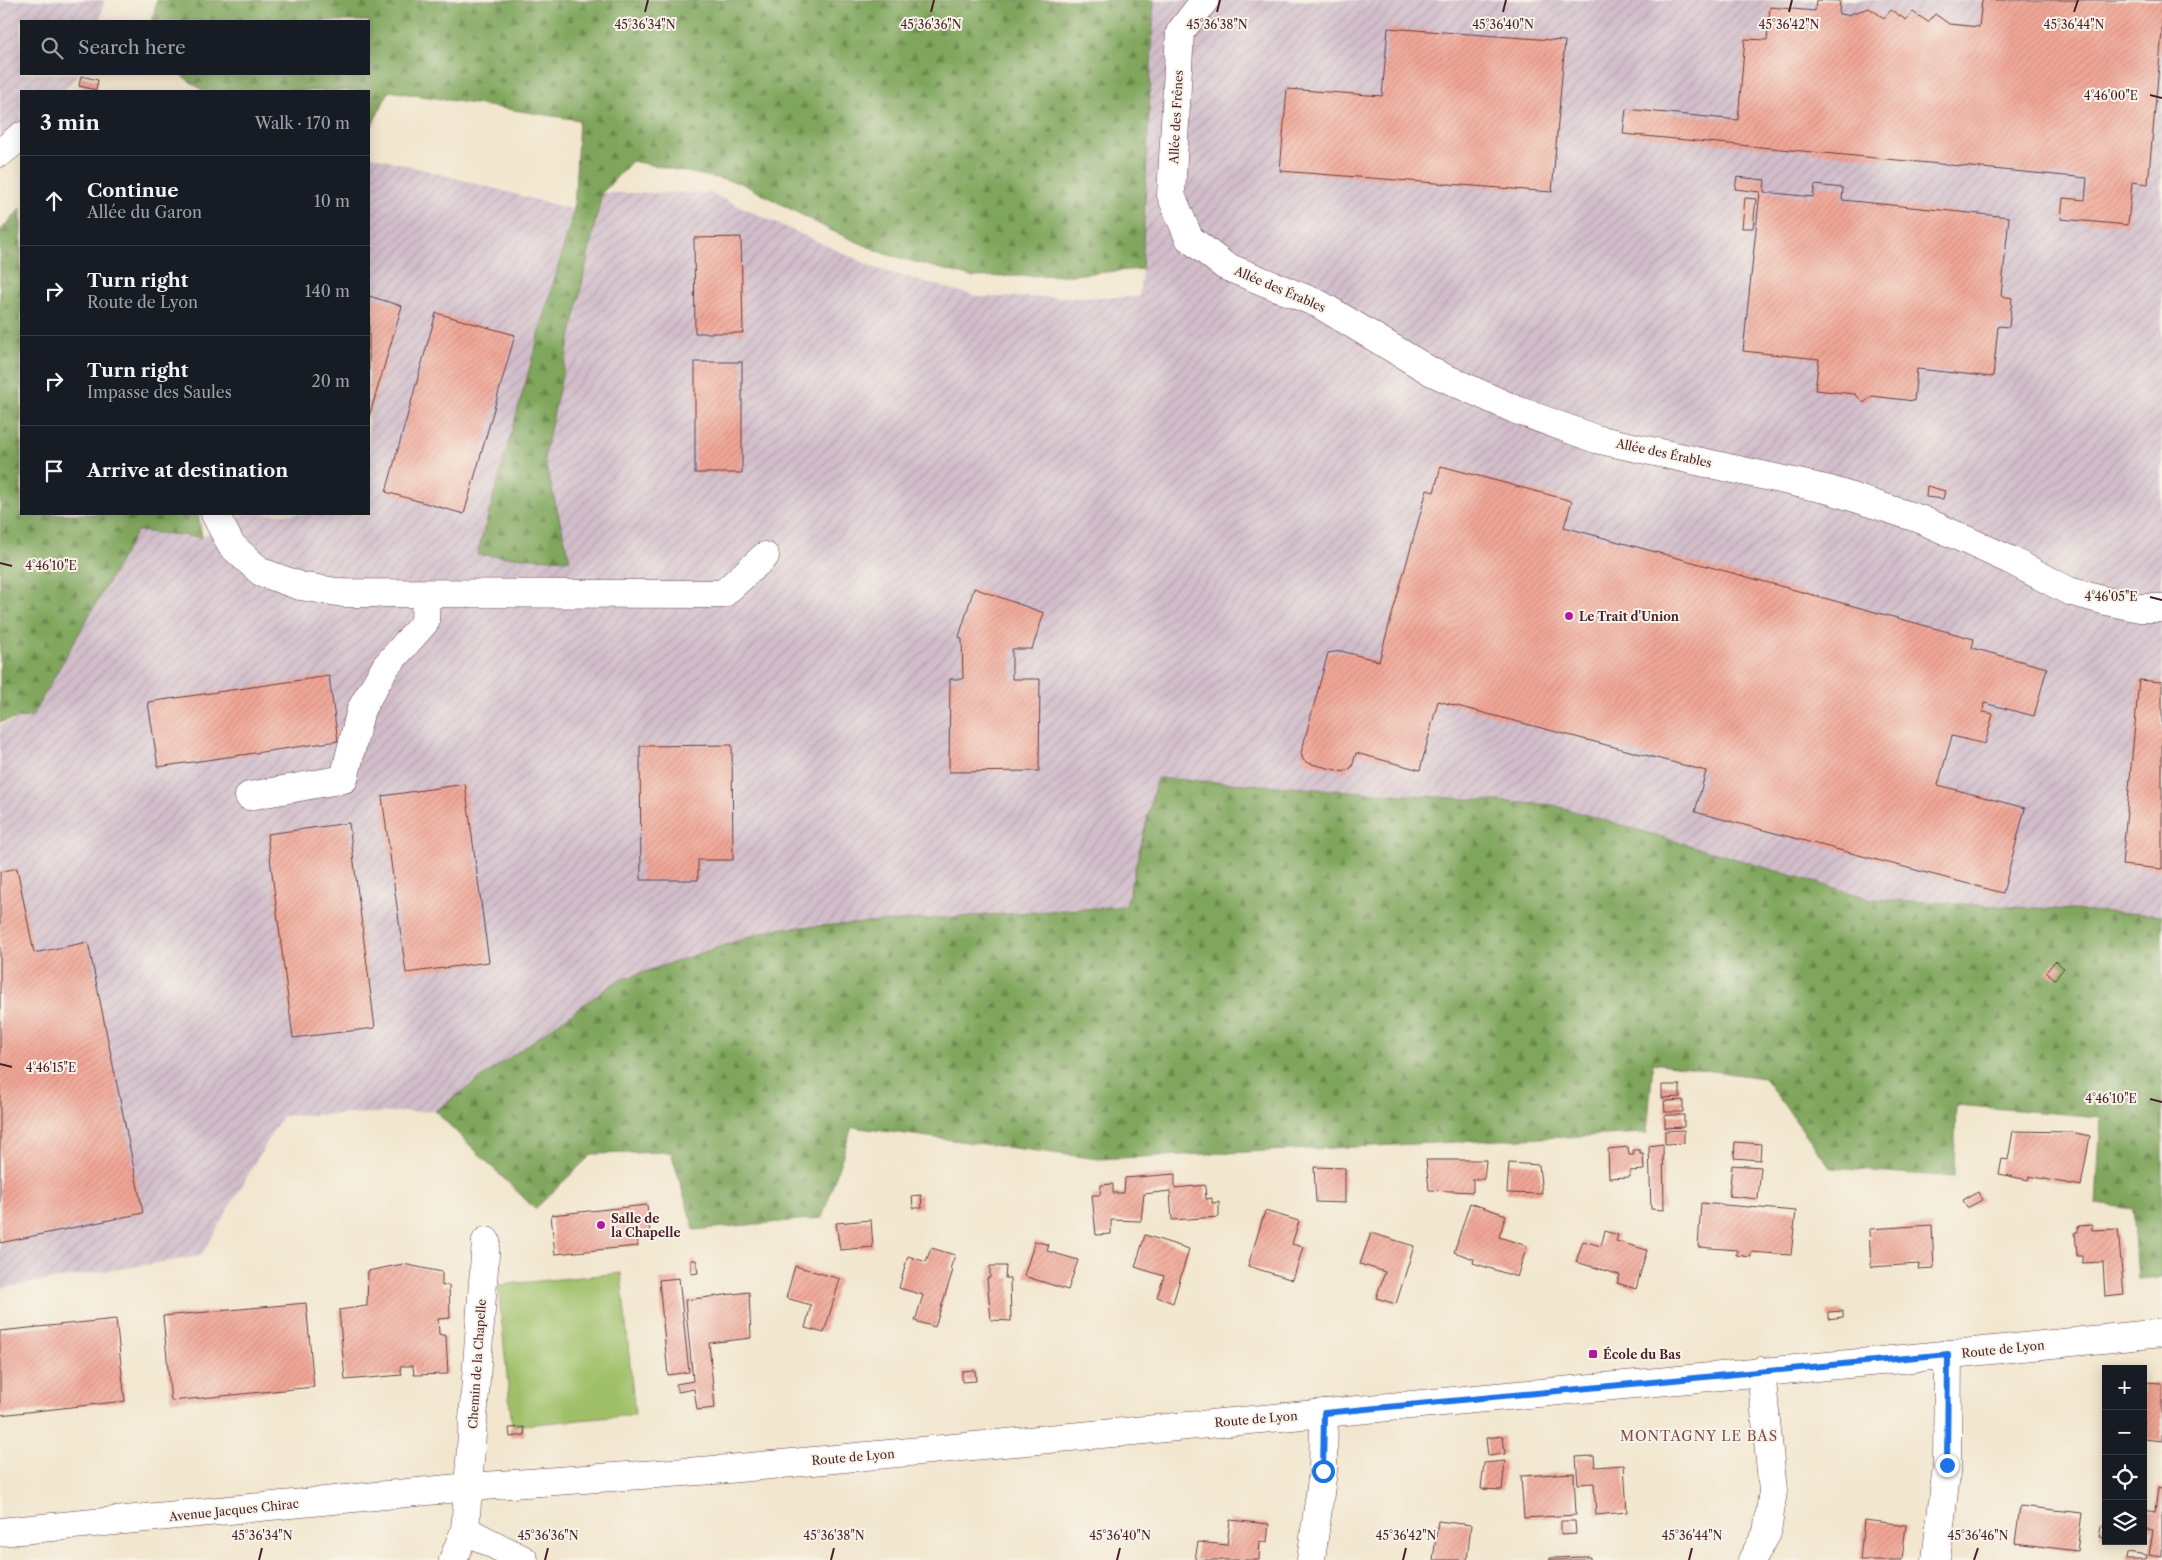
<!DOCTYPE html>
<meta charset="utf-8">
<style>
body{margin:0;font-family:"Libre Caslon Text",serif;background:#20242c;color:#f1f3f6}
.controls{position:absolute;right:15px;bottom:15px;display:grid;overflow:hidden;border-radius:0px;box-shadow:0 2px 12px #0003}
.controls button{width:45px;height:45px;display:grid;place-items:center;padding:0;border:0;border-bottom:1px solid #363941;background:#171b24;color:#f1f3f6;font:25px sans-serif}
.stop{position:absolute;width:15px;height:15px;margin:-11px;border:4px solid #1a73e8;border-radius:50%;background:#fff}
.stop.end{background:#1a73e8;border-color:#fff;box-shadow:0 1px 5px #0008}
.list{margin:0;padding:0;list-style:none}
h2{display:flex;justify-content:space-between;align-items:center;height:65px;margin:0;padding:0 20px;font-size:21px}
h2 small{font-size:16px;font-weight:400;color:#9ea1a6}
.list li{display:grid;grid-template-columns:32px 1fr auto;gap:15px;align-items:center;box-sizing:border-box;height:90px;padding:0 20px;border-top:1px solid #363941}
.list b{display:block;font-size:19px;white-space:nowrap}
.list p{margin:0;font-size:16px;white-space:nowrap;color:#9ea1a6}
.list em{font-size:16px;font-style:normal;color:#9ea1a6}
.icon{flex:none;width:28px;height:28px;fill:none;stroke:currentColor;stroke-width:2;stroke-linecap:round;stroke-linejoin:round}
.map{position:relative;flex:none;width:2162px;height:1560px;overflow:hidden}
.search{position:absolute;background:#171b24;box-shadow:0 2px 12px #0003;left:20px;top:20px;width:350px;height:55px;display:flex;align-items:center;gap:12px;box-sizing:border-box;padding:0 18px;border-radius:0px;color:#9ea1a6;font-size:19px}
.panel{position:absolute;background:#171b24;box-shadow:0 2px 12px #0003;left:20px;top:90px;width:350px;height:425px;border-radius:0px}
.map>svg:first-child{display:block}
</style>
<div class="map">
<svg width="2162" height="1560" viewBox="0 0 2162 1560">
<defs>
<pattern id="industrial-furrows" width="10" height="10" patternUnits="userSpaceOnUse" patternTransform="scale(1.25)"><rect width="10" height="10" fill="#d1bdca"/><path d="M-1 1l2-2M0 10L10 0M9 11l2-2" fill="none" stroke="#b5a2ae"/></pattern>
<pattern id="forest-firs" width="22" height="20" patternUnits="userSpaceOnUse" patternTransform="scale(1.25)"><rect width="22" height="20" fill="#7fa65c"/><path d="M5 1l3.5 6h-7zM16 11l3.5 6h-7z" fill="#6a874c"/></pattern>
<pattern id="building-hatch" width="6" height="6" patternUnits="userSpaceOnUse" patternTransform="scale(1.25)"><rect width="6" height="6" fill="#f0a696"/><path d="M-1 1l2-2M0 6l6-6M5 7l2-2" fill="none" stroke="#cf8e81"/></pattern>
</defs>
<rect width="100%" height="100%" fill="#f7f3e8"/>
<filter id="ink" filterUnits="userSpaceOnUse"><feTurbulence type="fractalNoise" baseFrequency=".02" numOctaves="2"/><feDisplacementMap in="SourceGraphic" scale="10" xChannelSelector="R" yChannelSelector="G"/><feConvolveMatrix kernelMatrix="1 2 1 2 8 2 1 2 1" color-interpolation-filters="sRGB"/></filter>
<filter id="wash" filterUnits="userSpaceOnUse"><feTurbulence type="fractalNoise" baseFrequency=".0096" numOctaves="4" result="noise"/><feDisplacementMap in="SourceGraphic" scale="20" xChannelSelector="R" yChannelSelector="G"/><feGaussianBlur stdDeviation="1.12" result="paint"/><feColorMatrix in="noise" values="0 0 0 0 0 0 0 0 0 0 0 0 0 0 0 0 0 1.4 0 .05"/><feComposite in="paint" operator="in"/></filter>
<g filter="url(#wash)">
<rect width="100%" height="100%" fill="#f2e6ce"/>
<!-- industrial -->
<g fill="url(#industrial-furrows)">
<path d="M 0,0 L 104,0 L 100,21 L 21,21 L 21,74 L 78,74 L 63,91 L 21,91 L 21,137 L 0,161 Z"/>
<path d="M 1154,0 L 2162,0 L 2162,915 L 1872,899 L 1553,805 L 1126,906 L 773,929 L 617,981 L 435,1111 L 282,1116 L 201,1256 L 0,1288 L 0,725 L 32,716 L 137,531 L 202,537 L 245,514 L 369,514 L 369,155 L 574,210 L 477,555 L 569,560 L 544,458 L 603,193 L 710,193 L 878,269 L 980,297 L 1139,297 L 1142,269 Z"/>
</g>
<!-- forest -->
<g fill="url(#forest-firs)" stroke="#646244">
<path d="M 157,0 L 1154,0 L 1142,269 L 1070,275 L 972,277 L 885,254 L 830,230 L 741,183 L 632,161 L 602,193 L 544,458 L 570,560 L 477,555 L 574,210 L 579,120 L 389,91 L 369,131 L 369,91 L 203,91 L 180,74 L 369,74 L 369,21 L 152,21 Z"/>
<path d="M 21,208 L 21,514 L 198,514 L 202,537 L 137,531 L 32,716 L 0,722 L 0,231 Z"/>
<path d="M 1157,778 L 1553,805 L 1872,899 L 2162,915 L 2162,1277 L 2138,1279 L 2133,1209 L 2096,1204 L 2101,1117 L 1956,1105 L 1954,1177 L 1831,1168 L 1764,1078 L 1653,1063 L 1647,1133 L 1099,1159 L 852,1127 L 822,1218 L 694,1230 L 671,1152 L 592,1154 L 535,1209 L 435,1111 L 617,981 L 773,929 L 1126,906 Z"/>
</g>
<!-- garden -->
<path fill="#9fc068" stroke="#74704a" d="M 621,1273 L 635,1415 L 512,1426 L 498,1285 Z"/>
<g id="blocks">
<!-- building -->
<g fill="url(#building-hatch)">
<path d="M 1816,0 L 1840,1 L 1839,14 L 1847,15 L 1869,8 L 1884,18 L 1891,10 L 1906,20 L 1913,12 L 1928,22 L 1935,14 L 1949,24 L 1979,27 L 1982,0 L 2162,0 L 2162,33 L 2148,184 L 2132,182 L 2128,225 L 2061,219 L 2063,198 L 2085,200 L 2087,178 L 1623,134 L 1626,109 L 1738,120 L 1745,39 L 1767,40 L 1770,7 L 1815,11 Z"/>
<path d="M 1388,28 L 1565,41 L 1552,192 L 1280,171 L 1287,89 L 1382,96 Z"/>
<path d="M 81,76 L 98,80 L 96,90 L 79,86 Z"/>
<path d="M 1737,177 L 1765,180 L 1764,192 L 1813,197 L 1815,185 L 1843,188 L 1842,200 L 2009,217 L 2001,296 L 2012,298 L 2009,327 L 1998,326 L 1993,377 L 1917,369 L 1914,401 L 1872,396 L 1864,403 L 1855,394 L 1815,390 L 1819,359 L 1743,351 L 1760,192 L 1735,189 Z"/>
<path d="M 1745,198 L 1756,199 L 1753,228 L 1742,228 Z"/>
<path d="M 741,237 L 743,333 L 695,333 L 694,238 Z"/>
<path d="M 369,296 L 402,306 L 369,417 Z"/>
<path d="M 436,313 L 515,335 L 464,514 L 386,492 Z"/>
<rect x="695" y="362" width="47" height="111"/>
<path d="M 1441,466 L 1572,501 L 1564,527 L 1974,639 L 1972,648 L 2047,668 L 2034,716 L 1984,703 L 1983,712 L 1993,714 L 1985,744 L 1952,736 L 1938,785 L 2025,808 L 2003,893 L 1695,812 L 1706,771 L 1438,701 L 1420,770 L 1356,753 L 1352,767 L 1344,772 L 1308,763 L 1303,760 L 1301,753 L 1328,653 L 1341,651 L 1379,661 L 1427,490 L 1434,492 Z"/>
<path d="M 1927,486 L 1945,491 L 1943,499 L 1926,497 Z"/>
<path d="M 974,588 L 1044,613 L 1032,649 L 1012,649 L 1012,679 L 1040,679 L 1039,771 L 949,772 L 950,679 L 963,679 L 962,639 L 959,637 Z"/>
<path d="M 329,676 L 338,741 L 158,767 L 148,702 Z"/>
<path d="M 2139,680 L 2162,682 L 2162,869 L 2122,865 Z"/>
<path d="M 732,745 L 733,860 L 698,860 L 698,880 L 641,880 L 640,746 Z"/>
<path d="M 465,784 L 489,962 L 406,973 L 382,796 Z"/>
<path d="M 349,823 L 375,1028 L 293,1038 L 267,834 Z"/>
<path d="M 17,868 L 34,953 L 88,942 L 143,1213 L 0,1243 L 0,872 Z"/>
<path d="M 2055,961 L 2064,968 L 2055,979 L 2046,972 Z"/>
<path d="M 1662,1085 L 1680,1085 L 1680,1097 L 1662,1098 Z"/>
<path d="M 1683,1100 L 1683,1112 L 1665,1112 L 1664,1101 Z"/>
<path d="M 1665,1115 L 1684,1115 L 1684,1127 L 1665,1128 Z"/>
<path d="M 1684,1130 L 1684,1143 L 1665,1144 L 1665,1131 Z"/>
<path d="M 2013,1131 L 2071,1132 L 2090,1136 L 2081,1186 L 2029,1176 L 2028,1180 L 1999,1174 L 2002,1159 L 2008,1160 Z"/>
<path d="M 1735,1142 L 1761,1144 L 1760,1160 L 1734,1158 Z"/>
<path d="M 1663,1144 L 1664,1210 L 1651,1209 L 1649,1146 Z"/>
<path d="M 1628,1147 L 1629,1155 L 1634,1155 L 1633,1150 L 1640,1150 L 1640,1154 L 1643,1154 L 1644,1170 L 1630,1171 L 1630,1177 L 1609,1178 L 1608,1149 Z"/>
<path d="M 1426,1160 L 1486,1160 L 1484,1179 L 1473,1179 L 1473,1192 L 1429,1190 Z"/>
<path d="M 1509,1163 L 1539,1165 L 1542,1194 L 1507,1193 Z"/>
<path d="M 1732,1165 L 1761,1167 L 1758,1199 L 1729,1196 Z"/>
<path d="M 1314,1167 L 1345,1168 L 1345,1203 L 1316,1202 Z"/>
<path d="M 1175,1174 L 1175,1188 L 1205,1185 L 1206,1199 L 1212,1198 L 1212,1203 L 1219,1202 L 1219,1217 L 1172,1220 L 1170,1191 L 1144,1194 L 1141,1221 L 1111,1220 L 1111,1234 L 1096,1235 L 1092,1195 L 1100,1195 L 1101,1185 L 1113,1184 L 1113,1193 L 1124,1193 L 1125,1178 Z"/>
<path d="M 1978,1192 L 1982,1200 L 1967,1208 L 1963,1200 Z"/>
<path d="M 921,1195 L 922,1208 L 913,1208 L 912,1196 Z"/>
<path d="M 1470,1203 L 1506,1215 L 1499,1237 L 1527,1246 L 1517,1277 L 1473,1263 L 1474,1259 L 1454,1252 Z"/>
<path d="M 1701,1203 L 1796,1211 L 1791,1255 L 1751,1252 L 1751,1257 L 1736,1255 L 1737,1250 L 1698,1247 Z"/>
<path d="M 647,1205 L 650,1233 L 637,1235 L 638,1246 L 555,1254 L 551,1215 Z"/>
<path d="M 1265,1211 L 1299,1221 L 1292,1244 L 1303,1247 L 1293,1280 L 1248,1266 Z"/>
<path d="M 871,1220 L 873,1247 L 840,1250 L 836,1223 Z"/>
<path d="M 1932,1225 L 1934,1268 L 1918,1269 L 1919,1264 L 1871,1267 L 1869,1229 Z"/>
<path d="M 2092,1225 L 2092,1230 L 2118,1229 L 2124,1295 L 2105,1297 L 2103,1262 L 2082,1263 L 2082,1256 L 2077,1256 L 2075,1232 L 2078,1232 L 2078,1226 Z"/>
<path d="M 1605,1231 L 1618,1235 L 1616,1241 L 1647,1250 L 1636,1289 L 1617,1283 L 1620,1275 L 1576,1262 L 1583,1241 L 1601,1246 Z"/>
<path d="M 1371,1233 L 1414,1246 L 1396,1304 L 1376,1298 L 1385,1272 L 1360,1264 Z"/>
<path d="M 1145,1235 L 1189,1249 L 1173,1303 L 1157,1297 L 1164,1276 L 1135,1267 Z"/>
<path d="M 1035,1241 L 1049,1245 L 1047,1251 L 1078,1260 L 1068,1290 L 1024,1276 Z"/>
<path d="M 931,1248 L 955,1255 L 950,1269 L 953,1270 L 935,1327 L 915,1321 L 923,1295 L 899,1288 L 908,1256 L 926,1262 Z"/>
<path d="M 691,1260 L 696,1260 L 698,1273 L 691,1274 Z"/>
<path d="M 403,1264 L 442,1272 L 442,1286 L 449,1285 L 450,1318 L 438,1319 L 439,1334 L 446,1336 L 448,1374 L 414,1375 L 413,1366 L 400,1366 L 402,1375 L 345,1380 L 339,1310 L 367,1306 L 368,1271 Z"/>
<path d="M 795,1266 L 840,1279 L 824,1333 L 805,1328 L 811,1305 L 786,1298 Z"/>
<path d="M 990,1266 L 1006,1266 L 1005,1278 L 1010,1278 L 1011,1321 L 991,1320 L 987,1278 L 990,1278 Z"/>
<path d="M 679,1278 L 689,1372 L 668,1375 L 659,1280 Z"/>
<path d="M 749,1292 L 751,1338 L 709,1343 L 715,1408 L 697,1410 L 694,1389 L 678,1392 L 676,1384 L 693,1381 L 685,1300 Z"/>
<path d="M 306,1303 L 314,1387 L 171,1401 L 163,1316 Z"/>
<path d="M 1843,1311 L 1843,1317 L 1828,1319 L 1828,1312 Z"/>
<path d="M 116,1319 L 125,1401 L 0,1415 L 0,1331 Z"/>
<path d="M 975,1370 L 976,1381 L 962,1382 L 962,1371 Z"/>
<path d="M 2143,1382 L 2162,1383 L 2162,1441 L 2143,1439 Z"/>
<path d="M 524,1427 L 525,1435 L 510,1437 L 509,1428 Z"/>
<path d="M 1503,1436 L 1505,1454 L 1488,1456 L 1486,1438 Z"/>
<path d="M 1594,1456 L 1595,1467 L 1624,1465 L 1627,1512 L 1596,1515 L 1594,1483 L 1578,1484 L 1576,1457 Z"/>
<path d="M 1505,1461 L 1502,1490 L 1481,1489 L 1484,1463 Z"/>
<path d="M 1574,1473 L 1576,1515 L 1524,1518 L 1521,1476 Z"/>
<path d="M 2158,1487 L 2162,1488 L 2162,1557 L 2149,1555 L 2153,1530 L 2143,1528 L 2144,1510 L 2155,1512 Z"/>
<path d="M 2020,1506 L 2082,1513 L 2077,1551 L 2015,1543 Z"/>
<path d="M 1230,1520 L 1269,1524 L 1267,1542 L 1260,1541 L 1259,1560 L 1195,1560 L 1198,1542 L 1227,1545 Z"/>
<path d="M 1864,1520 L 1906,1525 L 1902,1560 L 1860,1560 Z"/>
<path d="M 1438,1521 L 1471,1525 L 1467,1560 L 1433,1560 Z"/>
<path d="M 1561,1521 L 1575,1521 L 1576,1534 L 1561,1535 Z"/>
<path d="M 2101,1526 L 2106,1527 L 2105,1538 L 2099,1537 Z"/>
<path d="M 2127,1553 L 2147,1556 L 2146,1560 L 2126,1560 Z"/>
<path d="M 1590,1557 L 1590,1560 L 1550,1560 L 1550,1558 Z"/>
</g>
</g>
</g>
<g filter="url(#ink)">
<use href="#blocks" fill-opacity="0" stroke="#633d43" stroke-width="1"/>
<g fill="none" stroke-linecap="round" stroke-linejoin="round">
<defs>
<g id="minor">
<path d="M 1205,0 L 1180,32 L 1171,195 L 1189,238 L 1225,266 L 1319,304 L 1432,372 L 1514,409 L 1596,439 L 1830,490 L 1920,519 L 2010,560 L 2069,591 L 2106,601 L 2140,608 L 2162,608"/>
<path d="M 0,153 L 21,136"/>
<path d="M 215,514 L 231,545 L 261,572 L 300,586 L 343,593 L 723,594 L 765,556"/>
<path d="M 249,796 L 344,779 L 361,709 L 386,666 L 425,622 L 426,594"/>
<path d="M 465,1530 L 524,1560"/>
<path d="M 453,1560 L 465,1530 L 486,1241"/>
<path d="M 1311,1560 L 1323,1471 L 1324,1413"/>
<path d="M 1752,1560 L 1767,1533 L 1773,1491 L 1761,1371"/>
<path d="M 1936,1560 L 1947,1465 L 1948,1354"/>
</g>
<path id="major" d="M 0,1532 L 469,1487 L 728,1469 L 1902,1359 L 2162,1333"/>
</defs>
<!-- minor casing -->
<use href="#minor" stroke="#633d43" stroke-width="29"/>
<!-- major casing -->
<use href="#major" stroke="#633d43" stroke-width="29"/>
<!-- minor -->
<use href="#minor" stroke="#fff" stroke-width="28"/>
<!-- major -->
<use href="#major" stroke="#fff" stroke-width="28"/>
</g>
</g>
<g fill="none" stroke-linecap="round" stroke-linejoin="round" filter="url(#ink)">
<!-- route -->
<path stroke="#1a73e8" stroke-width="6" d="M 1323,1471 L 1324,1413 L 1948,1354 L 1947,1465"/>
</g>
<!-- ticks -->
<path fill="none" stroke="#4a1f2b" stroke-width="2" d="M 645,12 L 648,0M 931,12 L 934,0M 1217,12 L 1220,0M 1503,12 L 1506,0M 1789,12 L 1792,0M 2074,12 L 2078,0M 2150,95 L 2162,98M 0,563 L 12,566M 2150,597 L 2162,600M 0,1064 L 12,1067M 2150,1099 L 2162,1102M 259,1560 L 262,1548M 545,1560 L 548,1548M 831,1560 L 834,1548M 1117,1560 L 1120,1548M 1403,1560 L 1406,1548M 1689,1560 L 1692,1548M 1974,1560 L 1978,1548"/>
<!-- markers -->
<g fill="#b5179e" stroke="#f7f3e8" stroke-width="2">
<circle cx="1569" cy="616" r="5"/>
<circle cx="601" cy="1225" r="5"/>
<rect x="1588" y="1349" width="10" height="10" rx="2.5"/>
</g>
<g text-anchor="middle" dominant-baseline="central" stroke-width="4" stroke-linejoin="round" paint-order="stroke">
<!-- street labels -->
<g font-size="12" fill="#4a1f2b" stroke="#f7f3e8">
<text transform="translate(1176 117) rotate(-87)">Allée des Frênes</text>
<text transform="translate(1280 289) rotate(23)">Allée des Érables</text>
<text transform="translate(1664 453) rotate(12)">Allée des Érables</text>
<text transform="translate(2003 1349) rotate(-6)">Route de Lyon</text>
<text transform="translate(477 1364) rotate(-86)">Chemin de la Chapelle</text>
<text transform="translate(1256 1419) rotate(-5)">Route de Lyon</text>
<text transform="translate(853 1457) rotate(-5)">Route de Lyon</text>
<text transform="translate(234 1510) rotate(-6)">Avenue Jacques Chirac</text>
</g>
<!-- poi labels -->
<g font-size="12" font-weight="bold" fill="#4a1f2b" stroke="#f7f3e8" text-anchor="start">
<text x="1579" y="616">Le Trait d'Union</text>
<text x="611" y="1218">Salle de<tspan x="611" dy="14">la Chapelle</tspan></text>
<text x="1603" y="1354">École du Bas</text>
</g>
<!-- neighbourhood labels -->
<g font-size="14" letter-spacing="1" fill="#844e50" stroke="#f7f3e8">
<text x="1699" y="1436">MONTAGNY LE BAS</text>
</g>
</g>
<g font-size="12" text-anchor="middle" fill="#4a1f2b" stroke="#f7f3e8" stroke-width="4" stroke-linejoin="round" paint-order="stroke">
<text x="645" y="29">45°36'34"N</text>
<text x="931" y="29">45°36'36"N</text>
<text x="1217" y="29">45°36'38"N</text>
<text x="1503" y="29">45°36'40"N</text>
<text x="1789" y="29">45°36'42"N</text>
<text x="2074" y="29">45°36'44"N</text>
<text x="2111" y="100">4°46'00"E</text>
<text x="51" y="570">4°46'10"E</text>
<text x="2111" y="601">4°46'05"E</text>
<text x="51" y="1072">4°46'15"E</text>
<text x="2111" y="1103">4°46'10"E</text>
<text x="262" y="1540">45°36'34"N</text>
<text x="548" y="1540">45°36'36"N</text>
<text x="834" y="1540">45°36'38"N</text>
<text x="1120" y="1540">45°36'40"N</text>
<text x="1406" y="1540">45°36'42"N</text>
<text x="1692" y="1540">45°36'44"N</text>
<text x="1978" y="1540">45°36'46"N</text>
</g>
</svg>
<div class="controls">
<button>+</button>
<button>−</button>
<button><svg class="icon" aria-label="locate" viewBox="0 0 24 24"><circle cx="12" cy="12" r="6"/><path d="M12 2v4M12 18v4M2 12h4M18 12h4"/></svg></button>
<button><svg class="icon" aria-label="layers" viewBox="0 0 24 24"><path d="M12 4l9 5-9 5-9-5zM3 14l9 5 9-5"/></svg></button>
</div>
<div class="stop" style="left:1323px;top:1471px"></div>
<div class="stop end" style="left:1947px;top:1465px"></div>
<div class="search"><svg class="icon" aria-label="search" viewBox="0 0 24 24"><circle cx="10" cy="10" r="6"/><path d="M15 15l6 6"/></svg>Search here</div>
<section class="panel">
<h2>3 min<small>Walk · 170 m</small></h2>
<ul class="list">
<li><svg class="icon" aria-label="ahead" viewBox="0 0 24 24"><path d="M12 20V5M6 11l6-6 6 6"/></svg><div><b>Continue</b><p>Allée du Garon</p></div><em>10 m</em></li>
<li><svg class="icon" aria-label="right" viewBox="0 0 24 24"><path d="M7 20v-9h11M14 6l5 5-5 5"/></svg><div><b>Turn right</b><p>Route de Lyon</p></div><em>140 m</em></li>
<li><svg class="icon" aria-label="right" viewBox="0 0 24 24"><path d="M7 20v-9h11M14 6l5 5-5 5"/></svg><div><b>Turn right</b><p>Impasse des Saules</p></div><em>20 m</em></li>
<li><svg class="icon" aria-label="arrive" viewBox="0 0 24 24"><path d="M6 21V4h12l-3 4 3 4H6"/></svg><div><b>Arrive at destination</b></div></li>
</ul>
</section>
</div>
